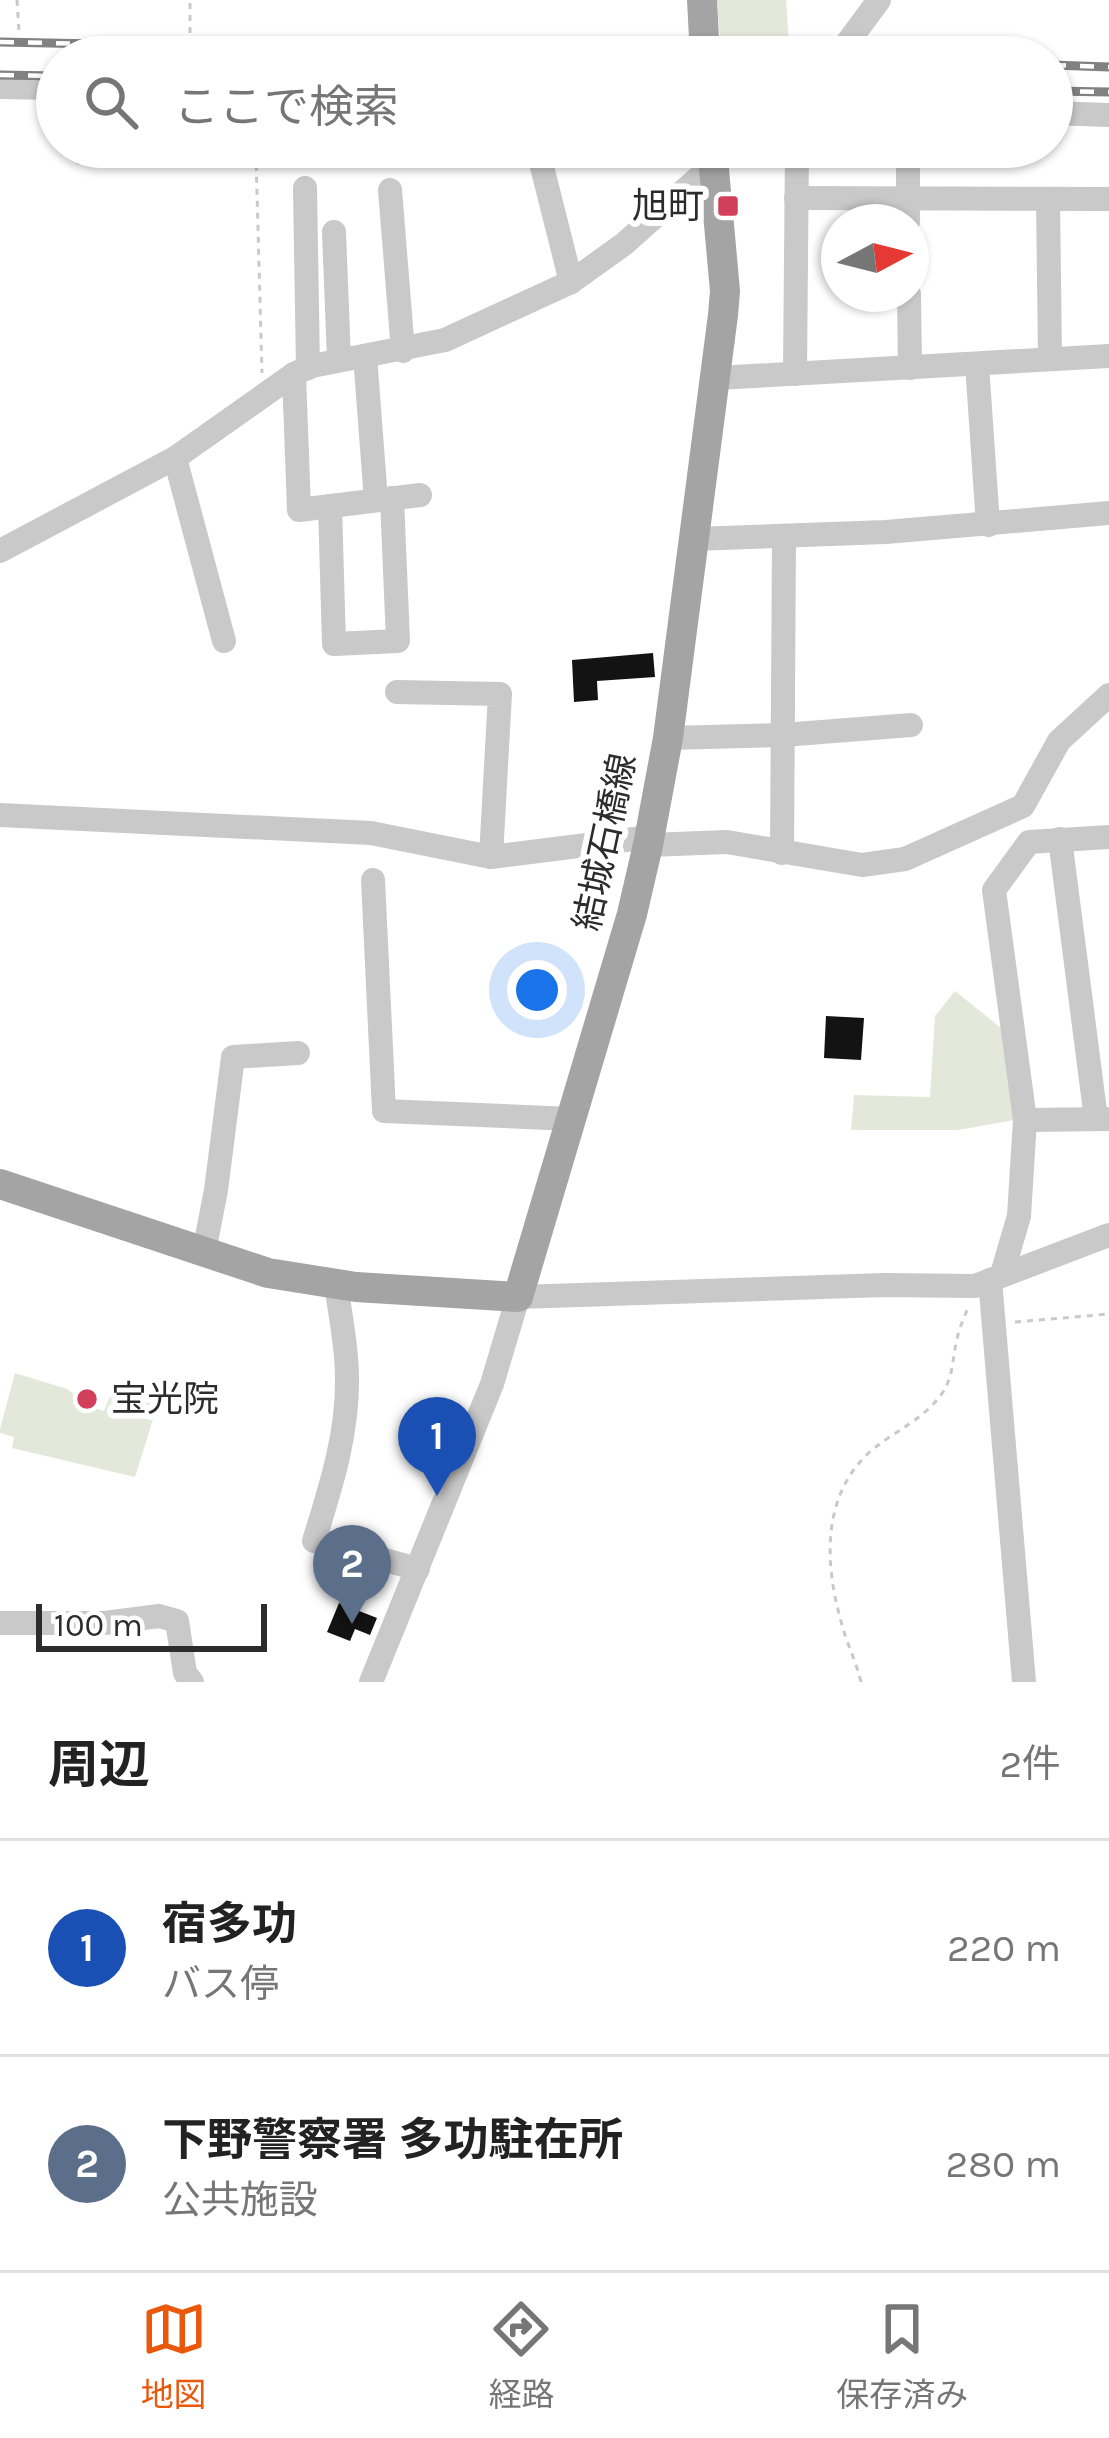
<!DOCTYPE html>
<html lang="ja">
<meta charset="utf-8">
<style>
body{margin:0;font-family:Karla,"Noto Sans JP",sans-serif;background:#f6f6f6;color:#222}
.compass{position:absolute;left:821px;top:204px;width:108px;height:108px;border-radius:50%;background:#fff;box-shadow:0 3px 9px #0004;rotate:83deg}
.scale{position:absolute;left:36px;bottom:30px;width:231px;box-sizing:border-box;padding-left:12px;border:6px solid #2c2c2c;border-top:0;font-size:33px;line-height:42px;white-space:nowrap;color:#2c2c2c;-webkit-text-stroke:9px #fff;paint-order:stroke}
.you{position:absolute;left:537px;top:990px;width:42px;height:42px;margin:-30px;border:9px solid #fff;border-radius:50%;background:#1a73e8;box-shadow:0 0 0 18px #1a73e833}
.badge{display:grid;place-items:center;width:78px;height:78px;border-radius:50%;background:#ea580c;color:#fff;font-size:39px;font-weight:700}
.pin{position:absolute;translate:-50% -99px;filter:drop-shadow(0 3px 6px #0008)}
.pin::after{content:'';position:absolute;top:63px;width:42px;height:36px;background:inherit;clip-path:polygon(0 0,100% 0,50% 100%)}
.list{margin:0;padding:0;list-style:none}
h2{display:flex;justify-content:space-between;align-items:center;height:156px;margin:0;padding:0 48px;font-size:51px}
h2 small{font-size:39px;font-weight:400;color:#767676}
.list li{display:grid;grid-template-columns:78px 1fr auto;gap:36px;align-items:center;box-sizing:border-box;height:216px;padding:0 48px;border-top:3px solid #e0e0e0}
.list b{display:block;font-size:45px;white-space:nowrap}
.list p{margin:0;font-size:39px;white-space:nowrap;color:#767676}
.list em{font-size:39px;font-style:normal;color:#767676}
.icon{flex:none;width:66px;height:66px;fill:none;stroke:currentColor;stroke-width:2;stroke-linecap:round;stroke-linejoin:round}
.map{position:relative;flex:none;width:1109px;height:1682px;overflow:hidden}
.search{position:absolute;background:#fff;box-shadow:0 3px 9px #0004;left:36px;right:36px;top:36px;height:132px;display:flex;align-items:center;gap:30px;box-sizing:border-box;padding:0 42px;border-radius:66px;color:#767676;font-size:45px}
.sheet{height:588px;background:#fff}
nav{display:flex;justify-content:space-around;align-items:center;box-sizing:border-box;height:168px;border-top:3px solid #e0e0e0;background:#fff;font-size:33px;color:#767676}
nav a{display:grid;justify-items:center;gap:6px}
nav .on{color:#ea580c}
.map>svg:first-child{display:block}
</style>
<div class="map">
<svg width="1109" height="1682" viewBox="0 0 1109 1682">
<rect width="100%" height="100%" fill="#fff"/>
<!-- green -->
<g fill="#e3e8db">
<path d="M 717,0 L 786,0 L 789,44 L 720,40 Z"/>
<path d="M 955,991 L 1001,1028 L 1014,1120 L 958,1130 L 851,1130 L 854,1095 L 930,1097 L 935,1016 Z"/>
<path d="M 15,1373 L 67,1389 L 75,1395 L 77,1403 L 104,1411 L 114,1386 L 160,1397 L 135,1477 L 12,1448 L 14,1437 L 0,1433 L 0,1429 Z"/>
</g>
<!-- building -->
<g fill="#131313">
<path d="M 653,653 L 655,677 L 597,681 L 598,700 L 574,702 L 572,660 Z"/>
<path d="M 826,1016 L 864,1018 L 861,1060 L 824,1058 Z"/>
<path d="M 339,1603 L 377,1618 L 370,1635 L 355,1629 L 350,1641 L 327,1632 Z"/>
</g>
<g fill="none" stroke-linecap="round" stroke-linejoin="round">
<!-- path -->
<g stroke="#c9c9c9" stroke-width="3" stroke-dasharray="6 6" stroke-linecap="butt">
<path d="M 17,0 L 19,32"/>
<path d="M 190,57 L 190,0"/>
<path d="M 193,147 L 194,160 L 256,156 L 262,373"/>
<path d="M 78,164 L 81,147"/>
<path d="M 1015,1322 L 1109,1314"/>
<path d="M 861,1682 C 856,1661 846,1642 841,1621 C 824,1562 822,1493 872,1450 C 896,1430 925,1419 943,1392 C 954,1374 952,1359 957,1339 C 959,1328 965,1316 969,1305"/>
</g>
<!-- minor -->
<g stroke="#c9c9c9" stroke-width="24">
<path d="M 845,46 L 879,0"/>
<path d="M 0,87 L 57,88"/>
<path d="M 1052,113 L 1109,115"/>
<path d="M 537,147 L 571,282"/>
<path d="M 908,147 L 908,222"/>
<path d="M 305,188 L 308,368"/>
<path d="M 390,190 L 403,351"/>
<path d="M 796,198 L 1109,199"/>
<path d="M 1048,199 L 1050,359"/>
<path d="M 334,232 L 339,360"/>
<path d="M 909,294 L 910,368"/>
<path d="M 365,356 L 376,500"/>
<path d="M 977,364 L 988,525"/>
<path d="M 294,374 L 299,510 L 420,495"/>
<path d="M 795,374 L 797,147"/>
<path d="M 717,378 L 1109,356"/>
<path d="M 175,458 L 224,641"/>
<path d="M 330,506 L 334,644 L 398,641 L 392,498"/>
<path d="M 695,539 L 886,532 L 1109,513"/>
<path d="M 0,551 L 175,458 L 294,374 L 312,366 L 445,340 L 571,282 L 624,244 L 733,147"/>
<path d="M 397,692 L 500,694 L 491,857"/>
<path d="M 668,738 L 783,735 L 911,725"/>
<path d="M 0,815 L 371,833 L 491,857 L 650,837"/>
<path d="M 1060,839 L 1096,1119"/>
<path d="M 648,845 L 727,842 L 862,865 L 905,859 L 1023,806 L 1059,741 L 1109,695"/>
<path d="M 782,853 L 784,537"/>
<path d="M 373,880 L 384,1111 L 572,1119"/>
<path d="M 1025,1120 L 1109,1119"/>
<path d="M 204,1252 L 216,1190 L 233,1057 L 298,1053"/>
<path d="M 1002,1274 L 1019,1216 L 1025,1120 L 994,890 L 1029,842 L 1109,837"/>
<path d="M 990,1280 L 1024,1682"/>
<path d="M 336,1284 C 340,1314 347,1346 347,1377 C 348,1434 331,1486 314,1541 L 418,1569"/>
<path d="M 0,1623 L 105,1623 L 159,1616 L 177,1621 L 185,1673 L 192,1682"/>
<path d="M 371,1682 L 492,1384 L 518,1297 L 885,1285 L 975,1286 L 1109,1235"/>
</g>
<!-- major -->
<g stroke="#a4a4a4" stroke-width="30">
<path d="M 702,0 L 705,57"/>
<path d="M 0,1184 L 268,1273 L 356,1287 L 518,1297 L 632,914 L 648,845 L 668,738 L 723,315 L 725,291 L 712,147"/>
</g>
<defs>
<g id="rail">
<path d="M 0,42 L 728,57"/>
<path d="M 1052,65 L 1109,67"/>
<path d="M 0,75 L 57,76"/>
<path d="M 1052,91 L 1109,92"/>
</g>
</defs>
<!-- rail casing -->
<use href="#rail" stroke="#818181" stroke-width="9"/>
<!-- rail -->
<use href="#rail" stroke="#fff" stroke-width="4.5" stroke-dasharray="14" stroke-linecap="butt"/>
</g>
<!-- markers -->
<g fill="#d23f5a" stroke="#fff" stroke-width="4.5">
<rect x="716" y="194" width="24" height="24" rx="6"/>
<circle cx="87" cy="1399" r="12"/>
</g>
<g text-anchor="middle" dominant-baseline="central" stroke-width="12" stroke-linejoin="round" paint-order="stroke">
<!-- poi labels -->
<g font-size="36" fill="#2c2c2c" stroke="#fff" text-anchor="end">
<text x="704" y="206">旭町</text>
<text x="111" y="1399" text-anchor="start">宝光院</text>
</g>
<!-- street labels -->
<g font-size="36" fill="#2c2c2c" stroke="#fff">
<text transform="translate(605 842) rotate(-78)">結城石橋線</text>
</g>
</g>
</svg>
<svg class="compass" viewBox="-18 -18 36 36"><path d="M0-13l5 13h-10z" fill="#e53935"/><path d="M0 13l5-13h-10z" fill="#767676"/></svg>
<div class="scale">100 m</div>
<div class="you"></div>
<div class="pin badge" style="left:437px;top:1496px;background:#1a4fb4">1</div>
<div class="pin badge" style="left:352px;top:1624px;background:#5c6f8a">2</div>
<div class="search"><svg class="icon" aria-label="search" viewBox="0 0 24 24"><circle cx="10" cy="10" r="6"/><path d="M15 15l6 6"/></svg>ここで検索</div>
</div>
<section class="sheet">
<h2>周辺<small>2件</small></h2>
<ul class="list">
<li><span class="badge" style="background:#1a4fb4">1</span><div><b>宿多功</b><p>バス停</p></div><em>220 m</em></li>
<li><span class="badge" style="background:#5c6f8a">2</span><div><b>下野警察署 多功駐在所</b><p>公共施設</p></div><em>280 m</em></li>
</ul>
</section>
<nav>
<a class="on"><svg class="icon" aria-label="map" viewBox="0 0 24 24"><path d="M3 6l6-2 6 2 6-2v14l-6 2-6-2-6 2zM9 4v14M15 6v14"/></svg>地図</a>
<a><svg class="icon" aria-label="directions" viewBox="0 0 24 24"><path d="M12 3l9 9-9 9-9-9zM9 14v-3h6M13 9l2 2-2 2"/></svg>経路</a>
<a><svg class="icon" aria-label="saved" viewBox="0 0 24 24"><path d="M7 4h10v16l-5-4-5 4z"/></svg>保存済み</a>
</nav>
